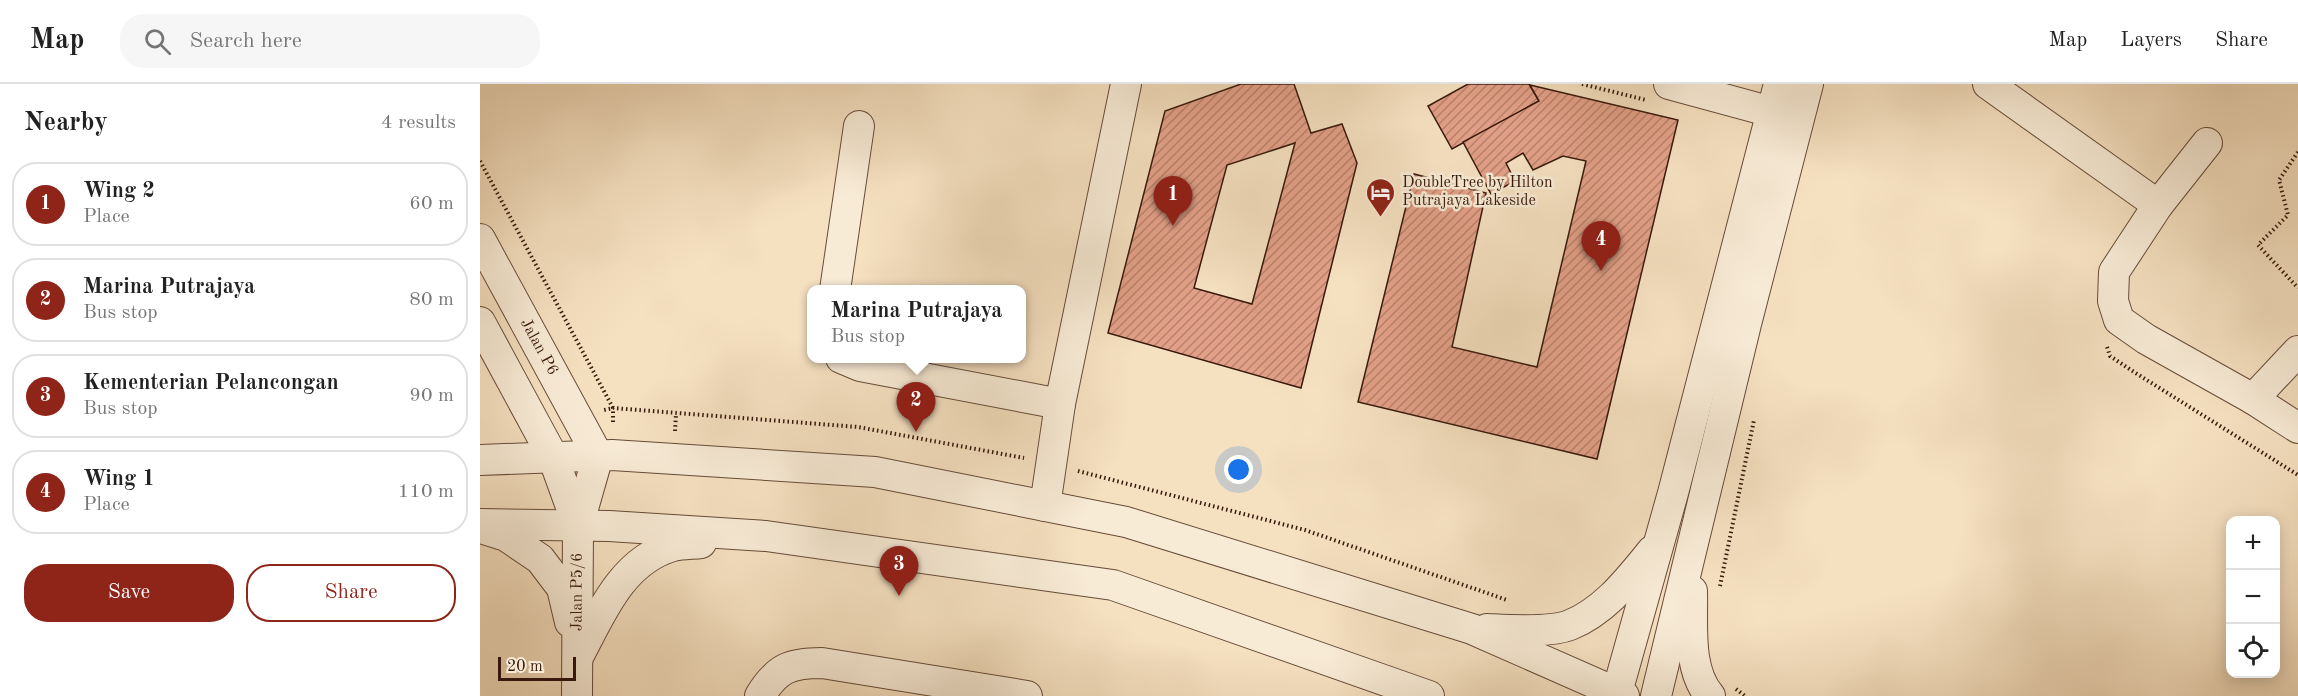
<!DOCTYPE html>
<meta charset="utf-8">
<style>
body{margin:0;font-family:"Old Standard TT",serif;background:#f6f6f6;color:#222}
.controls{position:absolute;right:18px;bottom:18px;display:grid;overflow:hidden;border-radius:12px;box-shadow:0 3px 15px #0003}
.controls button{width:54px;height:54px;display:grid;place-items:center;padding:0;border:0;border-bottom:2px solid #e0e0e0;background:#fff;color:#222;font:30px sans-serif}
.scale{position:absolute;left:18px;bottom:15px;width:78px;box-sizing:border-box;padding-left:6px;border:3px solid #38190b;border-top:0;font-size:16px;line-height:21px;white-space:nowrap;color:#38190b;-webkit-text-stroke:4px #f8ebd6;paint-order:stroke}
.you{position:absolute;left:759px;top:386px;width:21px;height:21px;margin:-15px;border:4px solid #fff;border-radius:50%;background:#1a73e8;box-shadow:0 0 0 9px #1a73e833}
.badge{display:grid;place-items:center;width:39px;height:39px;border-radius:50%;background:#8f2418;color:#fff;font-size:20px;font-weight:700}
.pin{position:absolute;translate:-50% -50px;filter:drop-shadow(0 2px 3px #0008)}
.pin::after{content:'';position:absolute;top:32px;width:21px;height:18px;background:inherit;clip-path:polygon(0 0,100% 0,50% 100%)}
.popup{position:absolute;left:327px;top:201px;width:219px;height:78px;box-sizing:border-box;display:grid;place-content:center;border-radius:12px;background:#fff;filter:drop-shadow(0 2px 4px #0005);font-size:20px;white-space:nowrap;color:#767676}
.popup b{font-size:22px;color:#222}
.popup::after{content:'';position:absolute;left:50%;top:100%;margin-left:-12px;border:12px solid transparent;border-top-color:#fff}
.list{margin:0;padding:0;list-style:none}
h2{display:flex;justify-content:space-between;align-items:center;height:78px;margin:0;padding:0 24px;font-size:26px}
h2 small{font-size:20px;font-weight:400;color:#767676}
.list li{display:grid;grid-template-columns:39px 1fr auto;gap:18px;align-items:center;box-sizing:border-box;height:84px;margin:0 12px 12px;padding:0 12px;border:2px solid #e0e0e0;border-radius:24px}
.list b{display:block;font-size:22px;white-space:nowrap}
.list p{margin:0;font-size:20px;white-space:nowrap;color:#767676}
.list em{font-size:20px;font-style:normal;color:#767676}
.actions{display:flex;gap:12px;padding:18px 24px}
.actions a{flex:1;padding:14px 0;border:2px solid #8f2418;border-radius:24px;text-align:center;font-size:21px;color:#8f2418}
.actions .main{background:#8f2418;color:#fff}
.icon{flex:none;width:33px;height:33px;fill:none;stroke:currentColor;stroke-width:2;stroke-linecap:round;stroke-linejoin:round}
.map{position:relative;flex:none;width:1818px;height:612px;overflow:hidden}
header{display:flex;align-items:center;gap:36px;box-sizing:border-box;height:84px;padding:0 30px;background:#fff;border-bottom:2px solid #e0e0e0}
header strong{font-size:28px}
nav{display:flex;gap:33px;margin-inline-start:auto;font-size:21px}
.search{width:420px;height:54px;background:#f6f6f6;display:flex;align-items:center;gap:15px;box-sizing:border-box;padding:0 21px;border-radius:24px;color:#767676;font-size:22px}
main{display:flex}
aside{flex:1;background:#fff}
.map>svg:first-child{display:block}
</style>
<header>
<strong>Map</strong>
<div class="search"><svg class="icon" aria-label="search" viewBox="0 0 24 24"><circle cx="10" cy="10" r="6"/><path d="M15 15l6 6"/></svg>Search here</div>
<nav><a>Map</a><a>Layers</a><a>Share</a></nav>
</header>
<main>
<aside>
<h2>Nearby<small>4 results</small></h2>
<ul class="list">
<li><span class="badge">1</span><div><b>Wing 2</b><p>Place</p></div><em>60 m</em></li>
<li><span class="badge">2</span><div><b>Marina Putrajaya</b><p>Bus stop</p></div><em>80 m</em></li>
<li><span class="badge">3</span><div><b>Kementerian Pelancongan</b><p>Bus stop</p></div><em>90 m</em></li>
<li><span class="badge">4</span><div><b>Wing 1</b><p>Place</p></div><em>110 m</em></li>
</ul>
<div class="actions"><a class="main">Save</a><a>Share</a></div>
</aside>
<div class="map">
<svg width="1818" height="612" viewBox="0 0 1818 612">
<defs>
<pattern id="building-hatch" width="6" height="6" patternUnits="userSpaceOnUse" patternTransform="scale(1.5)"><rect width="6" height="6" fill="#e3a088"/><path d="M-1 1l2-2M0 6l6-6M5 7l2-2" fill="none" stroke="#b9826d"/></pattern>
</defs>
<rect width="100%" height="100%" fill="#f5e0c0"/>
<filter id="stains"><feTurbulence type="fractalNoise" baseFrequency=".00333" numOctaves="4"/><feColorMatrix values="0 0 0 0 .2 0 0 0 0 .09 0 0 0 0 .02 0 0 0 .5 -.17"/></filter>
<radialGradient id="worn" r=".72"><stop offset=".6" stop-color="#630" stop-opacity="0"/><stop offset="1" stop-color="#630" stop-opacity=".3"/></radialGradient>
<!-- building -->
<g fill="url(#building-hatch)" stroke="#38190b" stroke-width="1.5" fill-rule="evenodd">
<path d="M 761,0 L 814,0 L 831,49 L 862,40 L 877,79 L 821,304 L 628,249 L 685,27 ZM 815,59 L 772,220 L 714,204 L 747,81 Z"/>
<path d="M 988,0 L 1049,0 L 1059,17 L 972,65 L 948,22 Z"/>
<path d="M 1050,1 L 1198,36 L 1117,375 L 878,318 L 934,90 L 1006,109 L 972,263 L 1057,283 L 1106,77 L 1083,72 L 1053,86 L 1043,69 L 1026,79 L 1035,97 L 1011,110 L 983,58 L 1059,17 Z"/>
</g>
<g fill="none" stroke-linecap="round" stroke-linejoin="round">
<defs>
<g id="minor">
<path d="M 1189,0 L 1310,33"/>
<path d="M 1508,0 L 1678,121"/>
<path d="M 1727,59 L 1678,121 L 1634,188 L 1633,217 L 1639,236 L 1666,255 L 1773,315 L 1818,344"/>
<path id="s1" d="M 0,155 L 118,372"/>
<path d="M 355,206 L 379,42"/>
<path d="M 0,238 L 73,373 L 98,442"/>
<path d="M 361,274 L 380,282 L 580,320"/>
<path d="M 1773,315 L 1818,267"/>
<path d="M 0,376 L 132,371 L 395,388 L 646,438 L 992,545 L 1144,612"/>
<path d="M 565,422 L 580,320 L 646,0"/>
<path d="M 0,440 L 129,442 L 286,452 L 633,501 L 949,612"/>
<path d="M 4,445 L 26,452 L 60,475 L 82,504 L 90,538"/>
<path d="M 1212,507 C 1213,541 1207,585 1230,612"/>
<path d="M 1007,545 C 1029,546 1070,549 1090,541 C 1125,527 1149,495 1172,467"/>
<path d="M 98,573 C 121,530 141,477 193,462 C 201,460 212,460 221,459"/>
<path id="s2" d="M 97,612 L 98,442 L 118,372"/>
<path d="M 280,612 C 297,584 310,579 342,579 L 547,612"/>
<path d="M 1136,612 L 1193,409 L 1299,0"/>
<path d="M 1176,612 L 1266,240 L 1328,0"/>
</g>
</defs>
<!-- minor casing -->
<use href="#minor" stroke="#674b38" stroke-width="32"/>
<!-- path -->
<g stroke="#38190b" stroke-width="4" stroke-dasharray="1.5 3" stroke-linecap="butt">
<path d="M 1102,0 L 1166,16"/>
<path d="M 1818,68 L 1799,96 L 1808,131 L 1778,161 L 1818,204"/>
<path d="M 0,77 L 133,324 L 124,326"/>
<path d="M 1627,263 L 1630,272 L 1654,288 L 1818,391"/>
<path d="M 133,338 L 133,324 L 378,343 L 544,374"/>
<path d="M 195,347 L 196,330"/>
<path d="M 598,387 L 825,446 L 1027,516"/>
<path d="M 1240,502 L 1274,336"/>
<path d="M 1256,605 L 1265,612"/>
</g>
<!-- minor -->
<use href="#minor" stroke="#f8ebd6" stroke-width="30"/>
</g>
<!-- icons -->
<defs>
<symbol id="hotel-pin" viewBox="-11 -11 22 30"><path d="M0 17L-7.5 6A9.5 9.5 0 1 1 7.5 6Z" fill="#8f2418" stroke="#f8ebd6"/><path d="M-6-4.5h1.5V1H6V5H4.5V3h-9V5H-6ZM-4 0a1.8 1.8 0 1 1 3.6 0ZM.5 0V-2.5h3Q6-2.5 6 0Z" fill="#fff"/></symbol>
</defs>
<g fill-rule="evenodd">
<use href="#hotel-pin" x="884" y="92" width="33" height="45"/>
</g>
<g text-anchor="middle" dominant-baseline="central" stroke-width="5" stroke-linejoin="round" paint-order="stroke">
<!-- poi labels -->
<g font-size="16" fill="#38190b" stroke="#f8ebd6" text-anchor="start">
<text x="922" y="99">DoubleTree by Hilton<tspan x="922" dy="18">Putrajaya Lakeside</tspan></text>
</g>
<!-- street labels -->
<g font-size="16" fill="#38190b" stroke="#f8ebd6">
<text stroke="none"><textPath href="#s1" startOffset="123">Jalan P6</textPath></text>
<text stroke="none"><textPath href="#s2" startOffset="104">Jalan P5/6</textPath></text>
</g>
</g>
<rect width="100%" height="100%" filter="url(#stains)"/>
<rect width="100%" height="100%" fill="url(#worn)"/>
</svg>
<div class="controls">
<button>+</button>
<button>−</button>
<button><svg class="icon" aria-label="locate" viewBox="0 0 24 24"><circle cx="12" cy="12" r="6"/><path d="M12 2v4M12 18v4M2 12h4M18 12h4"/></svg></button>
</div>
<div class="scale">20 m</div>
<div class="you"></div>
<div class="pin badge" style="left:693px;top:142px">1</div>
<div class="pin badge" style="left:436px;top:348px">2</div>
<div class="popup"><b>Marina Putrajaya</b>Bus stop</div>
<div class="pin badge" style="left:419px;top:512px">3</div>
<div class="pin badge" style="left:1121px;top:187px">4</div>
</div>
</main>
